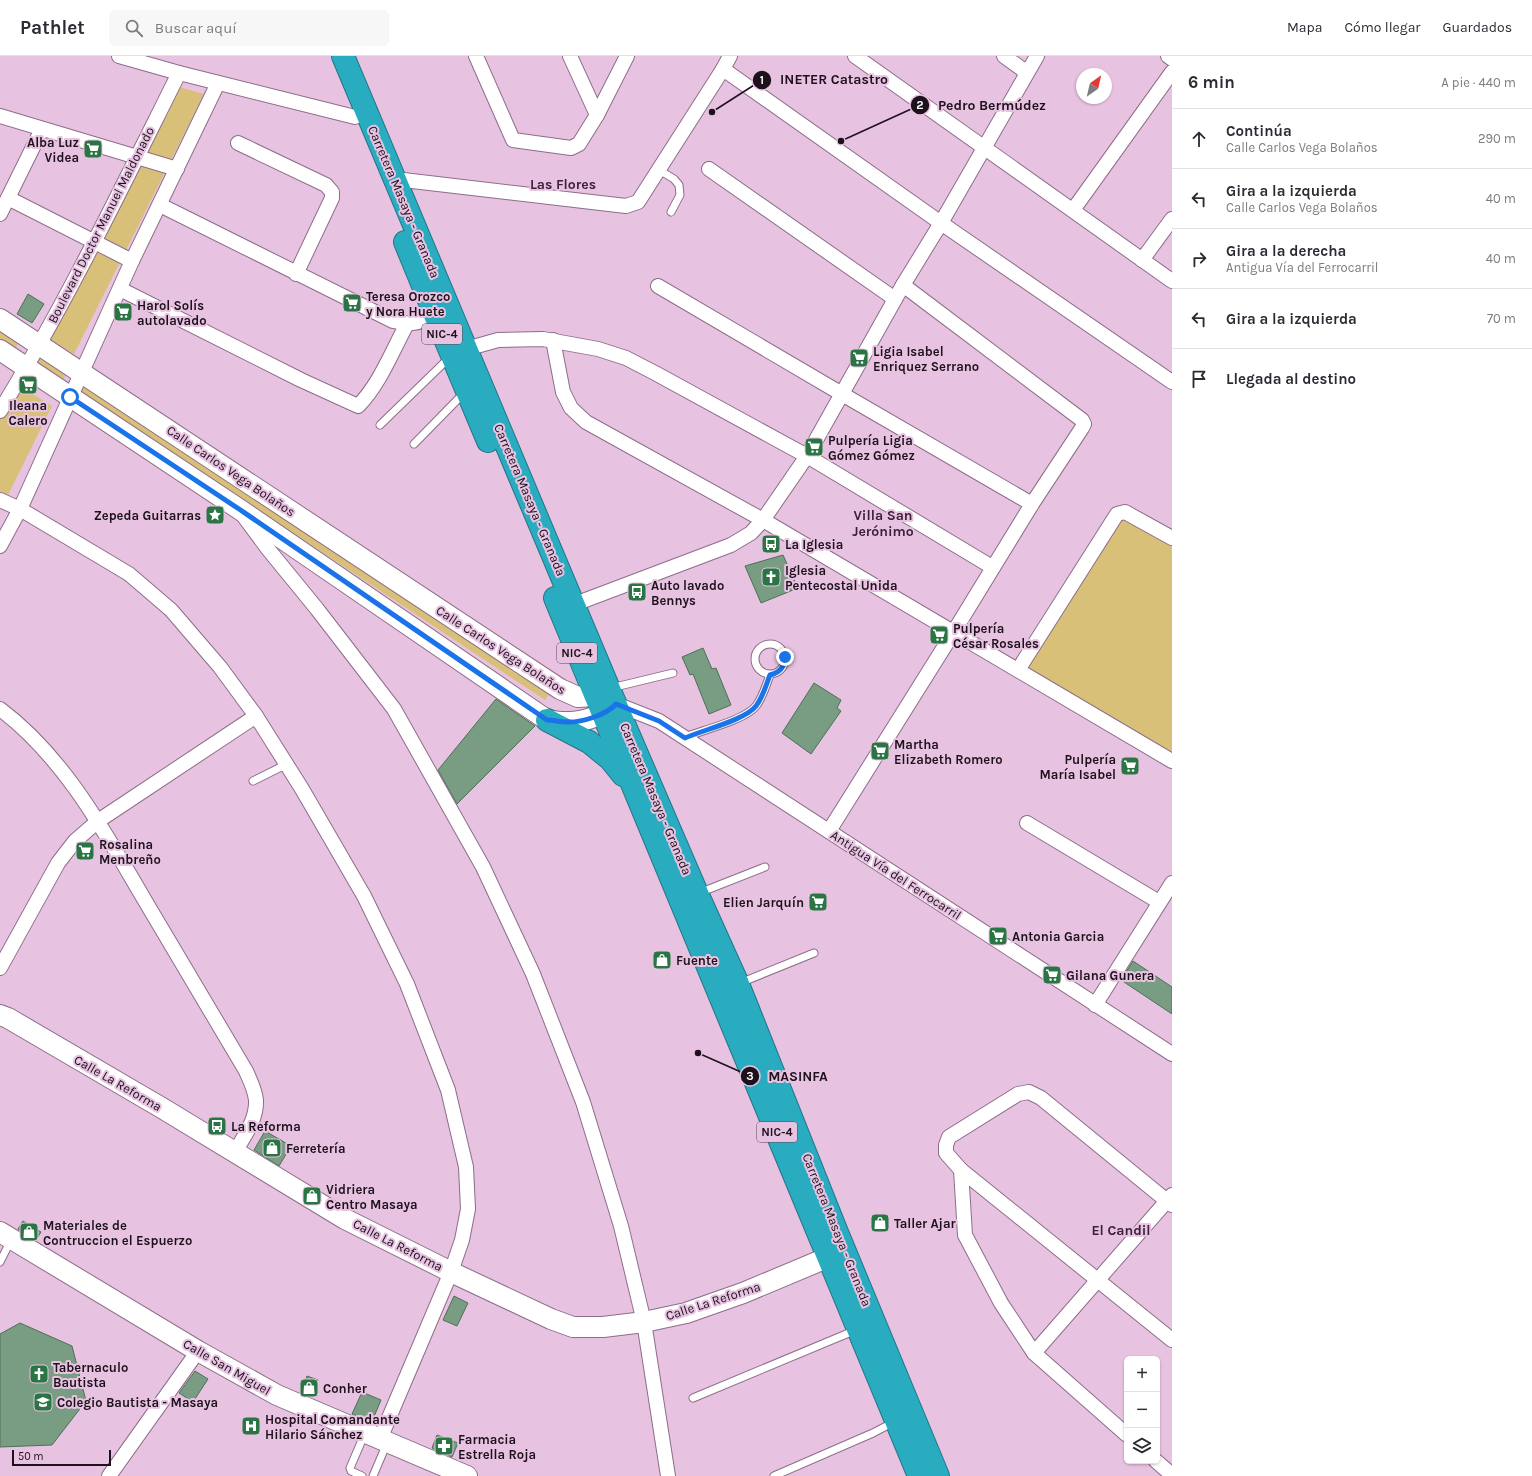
<!DOCTYPE html>
<html lang="es">
<meta charset="utf-8">
<style>
body{margin:0;font-family:Karla,sans-serif;background:#f7f7f7;color:#2b2b33}
.controls{position:absolute;right:12px;bottom:12px;display:grid;overflow:hidden;border-radius:6px;box-shadow:0 1px 3px #0004}
.controls button{width:36px;height:36px;display:grid;place-items:center;padding:0;border:0;border-bottom:1px solid #e1e1e2;background:#fff;color:#2b2b33;font:20px sans-serif}
.compass{position:absolute;left:1076px;top:12px;width:36px;height:36px;border-radius:50%;background:#fff;box-shadow:0 1px 3px #0004;rotate:34deg}
.scale{position:absolute;left:12px;bottom:10px;width:99px;box-sizing:border-box;padding-left:4px;border:2px solid #1d111b;border-top:0;font-size:11px;line-height:14px;white-space:nowrap;color:#1d111b;-webkit-text-stroke:3px #e7c3e1;paint-order:stroke}
.stop{position:absolute;width:12px;height:12px;margin:-9px;border:3px solid #1a73e8;border-radius:50%;background:#fff}
.stop.end{background:#1a73e8;border-color:#fff;box-shadow:0 1px 4px #0008}
.list{margin:0;padding:0;list-style:none}
h2{display:flex;justify-content:space-between;align-items:center;height:52px;margin:0;padding:0 16px;font-size:17px}
h2 small{font-size:13px;font-weight:400;color:#7c7c81}
.list li{display:grid;grid-template-columns:26px 1fr auto;gap:12px;align-items:center;box-sizing:border-box;height:60px;padding:0 16px;border-top:1px solid #e1e1e2}
.list b{display:block;font-size:15px;white-space:nowrap}
.list p{margin:0;font-size:13px;white-space:nowrap;color:#7c7c81}
.list em{font-size:13px;font-style:normal;color:#7c7c81}
.icon{flex:none;width:22px;height:22px;fill:none;stroke:currentColor;stroke-width:2;stroke-linecap:round;stroke-linejoin:round}
.map{position:relative;flex:none;width:1172px;height:1420px;overflow:hidden}
header{display:flex;align-items:center;gap:24px;box-sizing:border-box;height:56px;padding:0 20px;background:#fff;border-bottom:1px solid #e1e1e2}
header strong{font-size:19px}
nav{display:flex;gap:22px;margin-inline-start:auto;font-size:14px}
.search{width:280px;height:36px;background:#f7f7f7;display:flex;align-items:center;gap:10px;box-sizing:border-box;padding:0 14px;border-radius:6px;color:#7c7c81;font-size:15px}
main{display:flex}
aside{flex:1;background:#fff}
.map>svg:first-child{display:block}
</style>
<header>
<strong>Pathlet</strong>
<div class="search"><svg class="icon" aria-label="search" viewBox="0 0 24 24"><circle cx="10" cy="10" r="6"/><path d="M15 15l6 6"/></svg>Buscar aquí</div>
<nav><a>Mapa</a><a>Cómo llegar</a><a>Guardados</a></nav>
</header>
<main>
<div class="map">
<svg width="1172" height="1420" viewBox="0 0 1172 1420">
<rect width="100%" height="100%" fill="#e7c3e1"/>
<!-- green -->
<g fill="#d8c078">
<path d="M 179,31 L 204,38 L 74,298 L 50,283 Z"/>
<path d="M 0,272 L 20,285 L 12,298 L 0,290 Z"/>
<path d="M 41,300 L 66,317 L 62,328 L 36,310 Z"/>
<path d="M 86,324 L 550,636 L 545,644 L 79,335 Z"/>
<path d="M 18,329 L 52,350 L 8,439 L 0,435 L 0,362 Z"/>
<path d="M 1117,458 L 1172,482 L 1172,705 L 1018,614 Z"/>
</g>
<!-- building -->
<g fill="#799d82" stroke="#4e7056">
<path d="M 28,238 L 44,248 L 32,267 L 17,258 Z"/>
<path d="M 783,499 L 798,532 L 761,547 L 745,510 Z"/>
<path d="M 703,592 L 712,613 L 716,612 L 731,649 L 709,658 L 693,618 L 690,619 L 682,601 Z"/>
<path d="M 814,627 L 841,644 L 837,652 L 841,655 L 811,698 L 782,677 Z"/>
<path d="M 496,643 L 535,670 L 457,748 L 438,714 Z"/>
<path d="M 1133,905 L 1172,931 L 1172,958 L 1121,924 Z"/>
<path d="M 265,1075 L 291,1090 L 279,1110 L 254,1094 Z"/>
<path d="M 23,1165 L 41,1176 L 36,1184 L 18,1173 Z"/>
<path d="M 454,1240 L 468,1247 L 457,1270 L 443,1264 Z"/>
<path d="M 20,1267 L 72,1290 L 86,1345 L 52,1389 L 0,1391 L 0,1278 Z"/>
<path d="M 195,1315 L 208,1323 L 193,1346 L 179,1337 Z"/>
<path d="M 307,1320 L 318,1324 L 311,1341 L 301,1337 Z"/>
<path d="M 362,1336 L 381,1344 L 373,1363 L 368,1365 L 352,1358 Z"/>
<path d="M 437,1379 L 458,1387 L 452,1401 L 432,1392 Z"/>
</g>
<g fill="none" stroke-linecap="round" stroke-linejoin="round">
<defs>
<g id="lane">
<path d="M 659,114 L 674,123 L 679,129 L 680,139 L 671,156"/>
<path d="M 380,369 L 450,301"/>
<path d="M 414,388 L 464,337"/>
<circle cx="770" cy="603" r="15"/>
<path d="M 611,632 L 673,617"/>
<path d="M 685,681 C 703,674 745,664 756,650 C 763,641 766,629 770,619"/>
<path d="M 253,725 L 287,708"/>
<path d="M 699,837 L 765,811"/>
<path d="M 740,927 L 814,897"/>
<path d="M 0,1206 L 11,1184"/>
<path d="M 693,1342 L 856,1274"/>
<path d="M 362,1420 L 351,1415 L 350,1412 L 365,1377"/>
<path d="M 373,1420 L 387,1387"/>
<path d="M 774,1420 L 873,1377 L 894,1366"/>
</g>
<g id="street">
<path d="M 119,0 L 179,17 L 355,61"/>
<path d="M 476,0 L 513,84 L 571,92 L 579,88 L 597,59 L 627,0"/>
<path d="M 570,0 L 597,59"/>
<path d="M 855,0 L 1172,225"/>
<path d="M 1004,0 L 1026,16"/>
<path d="M 1168,0 L 1172,3"/>
<path d="M 723,13 L 941,167 L 1172,326"/>
<path d="M 0,60 L 177,113"/>
<path d="M 238,87 L 326,129 L 332,136 L 332,142 L 296,218"/>
<path d="M 709,113 L 895,243"/>
<path d="M 395,123 L 626,150 L 638,146 L 723,13 L 730,0"/>
<path d="M 8,142 L 132,205"/>
<path d="M 160,149 L 393,265 C 412,269 417,268 435,259"/>
<path d="M 1073,154 L 1172,16"/>
<path d="M 0,158 L 42,73"/>
<path d="M 1142,204 L 1172,163"/>
<path d="M 658,230 L 842,338 L 1032,448"/>
<path d="M 120,233 L 301,324 L 358,350 C 380,328 392,295 407,268"/>
<path d="M 553,284 L 563,336 L 571,352 L 586,366 L 763,464 L 1172,705"/>
<path d="M 466,293 L 498,284 L 543,283 L 598,293 L 626,302 L 655,317 L 807,400 L 992,511"/>
<path d="M 0,355 C 67,246 122,131 179,17"/>
<path d="M 0,444 L 20,453 L 129,518 L 171,554 L 220,611 L 256,660 L 302,733 L 364,840 L 407,928 L 448,1034 L 466,1111 L 468,1153 L 462,1184 L 451,1216 L 380,1383"/>
<path d="M 245,462 L 268,493 L 317,553 L 394,653 L 483,811 L 533,918 L 583,1046 L 621,1170 L 644,1266 L 668,1420"/>
<path d="M 0,490 L 20,453 L 132,205 L 218,27"/>
<path d="M 567,551 L 731,489 L 751,477 L 763,464 L 807,400 L 903,229 L 941,167 L 1037,0"/>
<path d="M 1018,614 L 1117,458 L 1125,456 L 1172,482"/>
<path d="M 616,648 L 659,665 L 1172,998"/>
<path d="M 0,653 C 64,701 104,775 144,843 C 178,900 212,957 246,1015 C 250,1024 255,1034 256,1044 C 257,1064 244,1080 235,1096"/>
<path d="M 1027,767 L 1159,846"/>
<path d="M 829,775 L 953,577 L 1032,448 L 1082,372 L 1084,368 L 1082,364 L 903,229"/>
<path d="M 0,912 L 58,807 L 75,785 L 98,765 L 256,660"/>
<path d="M 1095,949 L 1172,827"/>
<path d="M 961,1114 L 1172,1284"/>
<path d="M 1034,1297 L 1172,1139"/>
<path d="M 1127,1379 L 1034,1297 L 1001,1247 L 965,1179 L 961,1114 L 946,1097 L 946,1089 L 949,1081 L 1018,1038 L 1029,1036 L 1041,1042 L 1172,1149"/>
<path d="M 1156,1405 L 1172,1419"/>
<path d="M 109,1420 L 198,1295"/>
</g>
<g id="secondary">
<path d="M 0,263 L 560,633 L 578,641 L 594,640 L 605,641 L 616,648 C 606,659 581,667 566,666 C 560,666 553,665 547,664 L 239,453 L 0,294"/>
<path d="M 0,959 L 8,962 L 162,1052 L 345,1163 L 451,1216 L 551,1263 L 573,1271 L 603,1271 L 644,1266 L 686,1257 L 743,1237 L 829,1201"/>
<path d="M 0,1176 L 198,1295 L 277,1339 L 467,1420"/>
</g>
<g id="highway">
<path d="M 343,0 L 609,633 L 697,837 L 738,928 L 836,1174 L 938,1420"/>
<path d="M 405,186 L 435,259 L 488,385"/>
<path d="M 555,542 L 919,1420"/>
<path d="M 547,664 L 589,686 L 610,703 L 623,719"/>
</g>
</defs>
<!-- lane casing -->
<use href="#lane" stroke="#8d6d88" stroke-width="9"/>
<!-- street casing -->
<use href="#street" stroke="#8d6d88" stroke-width="16"/>
<!-- secondary casing -->
<use href="#secondary" stroke="#8d6d88" stroke-width="22"/>
<!-- highway casing -->
<use href="#highway" stroke="#257586" stroke-width="24"/>
<!-- lane -->
<use href="#lane" stroke="#fff" stroke-width="7"/>
<!-- street -->
<use href="#street" stroke="#fff" stroke-width="14"/>
<!-- secondary -->
<use href="#secondary" stroke="#fff" stroke-width="20"/>
<!-- highway -->
<use href="#highway" stroke="#29abc0" stroke-width="22"/>
</g>
<g fill="none" stroke-linecap="round" stroke-linejoin="round">
<!-- route -->
<path stroke="#1a73e8" stroke-width="5" d="M 70,341 L 239,453 L 547,664 C 553,664 560,666 566,666 C 581,667 606,659 616,648 L 659,665 L 685,682 C 703,674 745,664 756,650 C 763,641 766,629 770,619 C 780,616 784,612 785,601"/>
</g>
<!-- icons -->
<defs>
<symbol id="supermarket-square" viewBox="-11 -11 22 22"><rect x="-9" y="-9" width="18" height="18" rx="4" fill="#297543" stroke="#e7c3e1"/><path d="M-6-5.5h2.5l.6 2H6L4.5 2H-2.5L-4.4-4H-6ZM-1.5 3.2a1.3 1.3 0 1 0 .1 0ZM3 3.2a1.3 1.3 0 1 0 .1 0Z" fill="#fff"/></symbol>
<symbol id="sight-square" viewBox="-11 -11 22 22"><rect x="-9" y="-9" width="18" height="18" rx="4" fill="#297543" stroke="#e7c3e1"/><path d="M0-6L1.8-2.2L6-1.7L2.9 1.2L3.7 5.4L0 3.3L-3.7 5.4L-2.9 1.2L-6-1.7L-1.8-2.2Z" fill="#fff"/></symbol>
<symbol id="bus-square" viewBox="-11 -11 22 22"><rect x="-9" y="-9" width="18" height="18" rx="4" fill="#297543" stroke="#e7c3e1"/><path d="M-5-6H5V4H4V6H2V4H-2V6H-4V4H-5ZM-3.5-4V0h7V-4ZM-3.5 1.2v1.5H-2V1.2ZM2 1.2v1.5H3.5V1.2Z" fill="#fff"/></symbol>
<symbol id="church-square" viewBox="-11 -11 22 22"><rect x="-9" y="-9" width="18" height="18" rx="4" fill="#297543" stroke="#e7c3e1"/><path d="M-1.2-6h2.4v3.5h3.3v2.4h-3.3V6h-2.4V-.1h-3.3v-2.4h3.3Z" fill="#fff"/></symbol>
<symbol id="shop-square" viewBox="-11 -11 22 22"><rect x="-9" y="-9" width="18" height="18" rx="4" fill="#297543" stroke="#e7c3e1"/><path d="M-5-2.5h2.3a2.7 3.5 0 0 1 5.4 0H5L5.5 6h-11ZM-1.5-2.5h3a1.5 2.3 0 0 0-3 0Z" fill="#fff"/></symbol>
<symbol id="school-square" viewBox="-11 -11 22 22"><rect x="-9" y="-9" width="18" height="18" rx="4" fill="#297543" stroke="#e7c3e1"/><path d="M0-5L7-2L0 1L-7-2ZM-4 1L0 2.5L4 1V4Q0 6-4 4Z" fill="#fff"/></symbol>
<symbol id="hospital-square" viewBox="-11 -11 22 22"><rect x="-9" y="-9" width="18" height="18" rx="4" fill="#297543" stroke="#e7c3e1"/><path d="M-5-5h3v3.5h4V-5h3V5h-3V1.5h-4V5h-3Z" fill="#fff"/></symbol>
<symbol id="pharmacy-square" viewBox="-11 -11 22 22"><rect x="-9" y="-9" width="18" height="18" rx="4" fill="#297543" stroke="#e7c3e1"/><path d="M-2-6h4v4h4v4h-4v4h-4v-4h-4v-4h4Z" fill="#fff"/></symbol>
</defs>
<g fill-rule="evenodd">
<use href="#supermarket-square" x="82" y="82" width="22" height="22"/>
<use href="#supermarket-square" x="341" y="236" width="22" height="22"/>
<use href="#supermarket-square" x="112" y="245" width="22" height="22"/>
<use href="#supermarket-square" x="848" y="291" width="22" height="22"/>
<use href="#supermarket-square" x="17" y="318" width="22" height="22"/>
<use href="#supermarket-square" x="803" y="380" width="22" height="22"/>
<use href="#sight-square" x="204" y="448" width="22" height="22"/>
<use href="#bus-square" x="760" y="477" width="22" height="22"/>
<use href="#church-square" x="760" y="510" width="22" height="22"/>
<use href="#bus-square" x="626" y="525" width="22" height="22"/>
<use href="#supermarket-square" x="928" y="568" width="22" height="22"/>
<use href="#supermarket-square" x="869" y="684" width="22" height="22"/>
<use href="#supermarket-square" x="1119" y="699" width="22" height="22"/>
<use href="#supermarket-square" x="74" y="784" width="22" height="22"/>
<use href="#supermarket-square" x="807" y="835" width="22" height="22"/>
<use href="#supermarket-square" x="987" y="869" width="22" height="22"/>
<use href="#shop-square" x="651" y="893" width="22" height="22"/>
<use href="#supermarket-square" x="1041" y="908" width="22" height="22"/>
<use href="#bus-square" x="206" y="1059" width="22" height="22"/>
<use href="#shop-square" x="261" y="1081" width="22" height="22"/>
<use href="#shop-square" x="301" y="1129" width="22" height="22"/>
<use href="#shop-square" x="869" y="1156" width="22" height="22"/>
<use href="#shop-square" x="18" y="1165" width="22" height="22"/>
<use href="#church-square" x="28" y="1307" width="22" height="22"/>
<use href="#shop-square" x="298" y="1321" width="22" height="22"/>
<use href="#school-square" x="32" y="1335" width="22" height="22"/>
<use href="#hospital-square" x="240" y="1359" width="22" height="22"/>
<use href="#pharmacy-square" x="433" y="1379" width="22" height="22"/>
</g>
<g text-anchor="middle" dominant-baseline="central" stroke-width="4" stroke-linejoin="round" paint-order="stroke">
<!-- shield labels -->
<g fill="#e7c3e1" stroke="#5a4656" stroke-width="1">
<rect x="422" y="268" width="40" height="20" rx="3"/>
<rect x="557" y="587" width="40" height="20" rx="3"/>
<rect x="757" y="1066" width="40" height="20" rx="3"/>
</g>
<g font-size="12" font-weight="bold" fill="#1d111b">
<text x="442" y="278">NIC-4</text>
<text x="577" y="597">NIC-4</text>
<text x="777" y="1076">NIC-4</text>
</g>
<!-- poi labels -->
<g font-size="13" font-weight="bold" fill="#1d111b" stroke="#e7c3e1" text-anchor="start">
<text x="79" y="86" text-anchor="end">Alba Luz<tspan x="79" dy="15">Videa</tspan></text>
<text x="366" y="240">Teresa Orozco<tspan x="366" dy="15">y Nora Huete</tspan></text>
<text x="137" y="249">Harol Solís<tspan x="137" dy="15">autolavado</tspan></text>
<text x="873" y="295">Ligia Isabel<tspan x="873" dy="15">Enriquez Serrano</tspan></text>
<text x="28" y="349" text-anchor="middle">Ileana<tspan x="28" dy="15">Calero</tspan></text>
<text x="828" y="384">Pulpería Ligia<tspan x="828" dy="15">Gómez Gómez</tspan></text>
<text x="201" y="459" text-anchor="end">Zepeda Guitarras</text>
<text x="785" y="488">La Iglesia</text>
<text x="785" y="514">Iglesia<tspan x="785" dy="15">Pentecostal Unida</tspan></text>
<text x="651" y="529">Auto lavado<tspan x="651" dy="15">Bennys</tspan></text>
<text x="953" y="572">Pulpería<tspan x="953" dy="15">César Rosales</tspan></text>
<text x="894" y="688">Martha<tspan x="894" dy="15">Elizabeth Romero</tspan></text>
<text x="1116" y="703" text-anchor="end">Pulpería<tspan x="1116" dy="15">María Isabel</tspan></text>
<text x="99" y="788">Rosalina<tspan x="99" dy="15">Menbreño</tspan></text>
<text x="804" y="846" text-anchor="end">Elien Jarquín</text>
<text x="1012" y="880">Antonia Garcia</text>
<text x="676" y="904">Fuente</text>
<text x="1066" y="919">Gilana Gunera</text>
<text x="231" y="1070">La Reforma</text>
<text x="286" y="1092">Ferretería</text>
<text x="326" y="1133">Vidriera<tspan x="326" dy="15">Centro Masaya</tspan></text>
<text x="894" y="1167">Taller Ajar</text>
<text x="43" y="1169">Materiales de<tspan x="43" dy="15">Contruccion el Espuerzo</tspan></text>
<text x="53" y="1311">Tabernaculo<tspan x="53" dy="15">Bautista</tspan></text>
<text x="323" y="1332">Conher</text>
<text x="57" y="1346">Colegio Bautista - Masaya</text>
<text x="265" y="1363">Hospital Comandante<tspan x="265" dy="15">Hilario Sánchez</tspan></text>
<text x="458" y="1383">Farmacia<tspan x="458" dy="15">Estrella Roja</tspan></text>
</g>
<!-- street labels -->
<g font-size="13" fill="#1d111b" stroke="#e7c3e1">
<text transform="translate(404 146) rotate(67)">Carretera Masaya - Granada</text>
<text transform="translate(101 169) rotate(-63)">Boulevard Doctor Manuel Maldonado</text>
<text transform="translate(231 415) rotate(34)">Calle Carlos Vega Bolaños</text>
<text transform="translate(530 444) rotate(67)">Carretera Masaya - Granada</text>
<text transform="translate(501 594) rotate(33)">Calle Carlos Vega Bolaños</text>
<text transform="translate(656 743) rotate(67)">Carretera Masaya - Granada</text>
<text transform="translate(896 819) rotate(33)">Antigua Vía del Ferrocarril</text>
<text transform="translate(118 1027) rotate(30)">Calle La Reforma</text>
<text transform="translate(837 1174) rotate(68)">Carretera Masaya - Granada</text>
<text transform="translate(398 1189) rotate(27)">Calle La Reforma</text>
<text transform="translate(713 1245) rotate(-18)">Calle La Reforma</text>
<text transform="translate(227 1311) rotate(30)">Calle San Miguel</text>
</g>
<!-- neighbourhood labels -->
<g font-size="14" font-weight="bold" fill="#3b2038" stroke="#e7c3e1">
<text x="563" y="128">Las Flores</text>
<text x="883" y="459">Villa San<tspan x="883" dy="16">Jerónimo</tspan></text>
<text x="1121" y="1174">El Candil</text>
</g>
</g>
<!-- callouts -->
<path fill="none" stroke="#1d111b" stroke-width="1.5" d="M712 56L762 24M841 85L920 49M698 997L750 1020"/>
<g fill="#1d111b" stroke="#e7c3e1" stroke-width="1.5">
<circle cx="712" cy="56" r="4"/>
<circle cx="841" cy="85" r="4"/>
<circle cx="698" cy="997" r="4"/>
<circle cx="762" cy="24" r="10"/>
<circle cx="920" cy="49" r="10"/>
<circle cx="750" cy="1020" r="10"/>
</g>
<g font-size="12" text-anchor="middle" font-weight="bold" fill="#fff">
<text x="762" y="28">1</text>
<text x="920" y="53">2</text>
<text x="750" y="1024">3</text>
</g>
<g font-size="14" text-anchor="middle" font-weight="bold" fill="#1d111b" stroke="#e7c3e1" stroke-width="4" stroke-linejoin="round" paint-order="stroke">
<text x="834" y="28">INETER Catastro</text>
<text x="992" y="54">Pedro Bermúdez</text>
<text x="798" y="1025">MASINFA</text>
</g>
</svg>
<div class="controls">
<button>+</button>
<button>−</button>
<button><svg class="icon" aria-label="layers" viewBox="0 0 24 24"><path d="M12 4l9 5-9 5-9-5zM3 14l9 5 9-5"/></svg></button>
</div>
<svg class="compass" viewBox="-18 -18 36 36"><path d="M0-13l5 13h-10z" fill="#e53935"/><path d="M0 13l5-13h-10z" fill="#7c7c81"/></svg>
<div class="scale">50 m</div>
<div class="stop" style="left:70px;top:341px"></div>
<div class="stop end" style="left:785px;top:601px"></div>
</div>
<aside>
<h2>6 min<small>A pie · 440 m</small></h2>
<ul class="list">
<li><svg class="icon" aria-label="ahead" viewBox="0 0 24 24"><path d="M12 20V5M6 11l6-6 6 6"/></svg><div><b>Continúa</b><p>Calle Carlos Vega Bolaños</p></div><em>290 m</em></li>
<li><svg class="icon" aria-label="left" viewBox="0 0 24 24"><path d="M17 20v-9H6M10 6l-5 5 5 5"/></svg><div><b>Gira a la izquierda</b><p>Calle Carlos Vega Bolaños</p></div><em>40 m</em></li>
<li><svg class="icon" aria-label="right" viewBox="0 0 24 24"><path d="M7 20v-9h11M14 6l5 5-5 5"/></svg><div><b>Gira a la derecha</b><p>Antigua Vía del Ferrocarril</p></div><em>40 m</em></li>
<li><svg class="icon" aria-label="left" viewBox="0 0 24 24"><path d="M17 20v-9H6M10 6l-5 5 5 5"/></svg><div><b>Gira a la izquierda</b></div><em>70 m</em></li>
<li><svg class="icon" aria-label="arrive" viewBox="0 0 24 24"><path d="M6 21V4h12l-3 4 3 4H6"/></svg><div><b>Llegada al destino</b></div></li>
</ul>
</aside>
</main>
